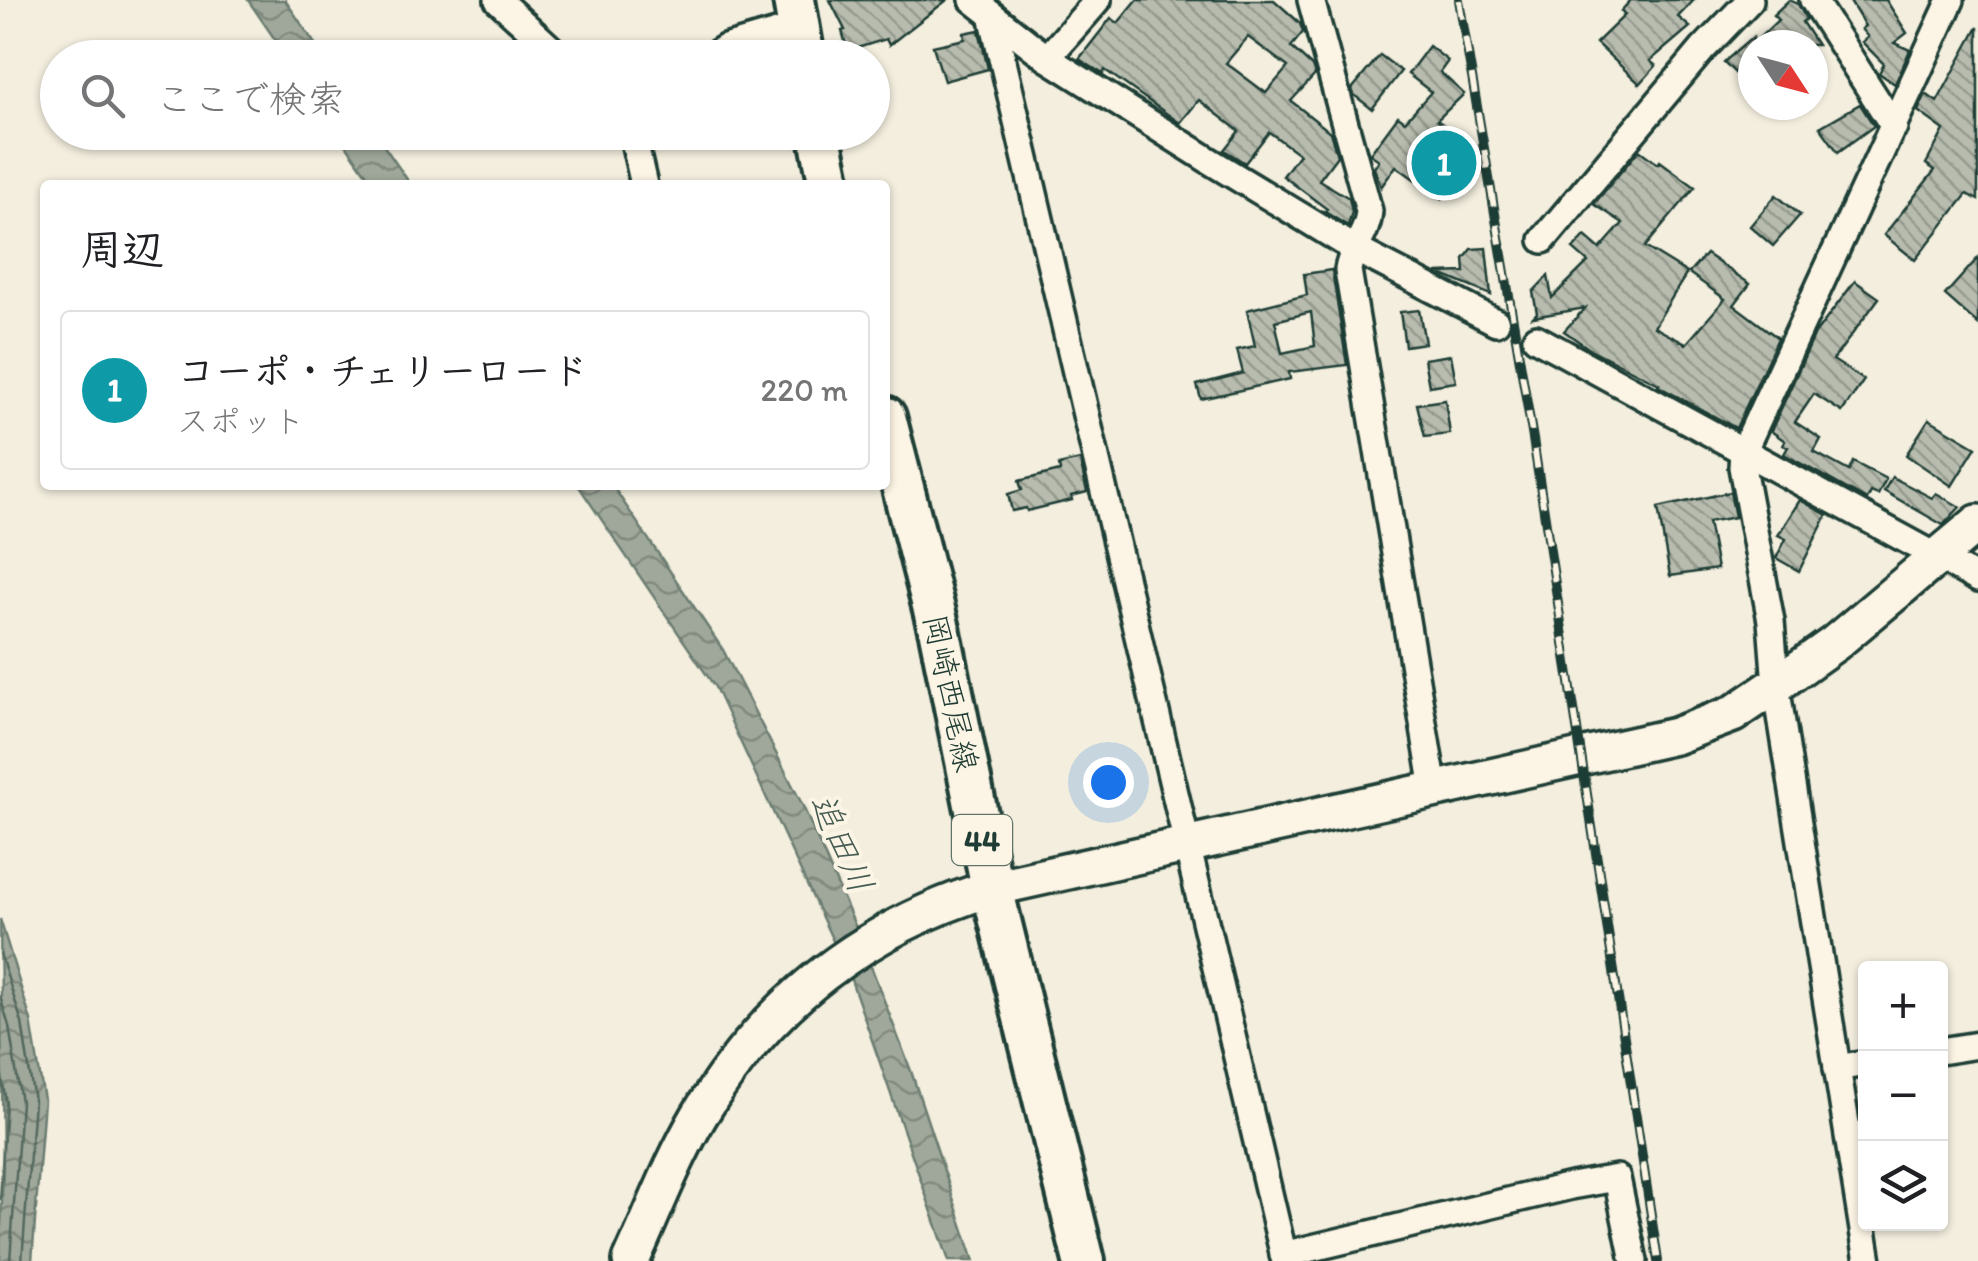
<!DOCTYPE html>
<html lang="ja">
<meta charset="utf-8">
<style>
body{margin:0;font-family:Itim,"Klee One",sans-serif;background:#f6f6f6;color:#202124}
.controls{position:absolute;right:30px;bottom:30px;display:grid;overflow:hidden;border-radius:10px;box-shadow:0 2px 8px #0004}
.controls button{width:90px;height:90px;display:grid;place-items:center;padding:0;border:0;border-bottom:2px solid #e0e0e0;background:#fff;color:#202124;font:50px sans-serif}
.compass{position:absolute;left:1738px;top:30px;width:90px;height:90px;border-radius:50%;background:#fff;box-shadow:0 2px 8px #0004;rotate:126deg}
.you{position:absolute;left:1108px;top:782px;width:35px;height:35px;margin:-25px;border:8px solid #fff;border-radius:50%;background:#1a73e8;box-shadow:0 0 0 15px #1a73e833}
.badge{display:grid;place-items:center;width:65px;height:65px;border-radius:50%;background:#d1495b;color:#fff;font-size:32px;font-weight:700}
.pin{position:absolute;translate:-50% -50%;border:5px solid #fff;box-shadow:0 2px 10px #0006}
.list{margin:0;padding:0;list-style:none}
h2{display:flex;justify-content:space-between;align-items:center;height:130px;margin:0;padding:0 40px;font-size:42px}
h2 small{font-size:32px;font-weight:400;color:#757577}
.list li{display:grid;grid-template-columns:65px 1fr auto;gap:30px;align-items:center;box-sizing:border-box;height:160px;margin:0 20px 20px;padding:0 20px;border:2px solid #e0e0e0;border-radius:10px}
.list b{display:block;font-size:38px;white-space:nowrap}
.list p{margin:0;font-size:32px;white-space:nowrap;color:#757577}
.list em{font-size:32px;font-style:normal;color:#757577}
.icon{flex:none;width:55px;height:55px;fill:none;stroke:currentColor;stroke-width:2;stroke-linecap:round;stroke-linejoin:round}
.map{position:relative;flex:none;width:1978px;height:1261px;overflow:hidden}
.search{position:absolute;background:#fff;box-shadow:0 2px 8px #0004;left:40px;top:40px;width:850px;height:110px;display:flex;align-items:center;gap:25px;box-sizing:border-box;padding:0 35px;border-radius:55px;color:#757577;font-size:38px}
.panel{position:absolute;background:#fff;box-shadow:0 2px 8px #0004;left:40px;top:180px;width:850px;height:310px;border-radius:10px}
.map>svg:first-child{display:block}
</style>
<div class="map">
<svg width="1978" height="1261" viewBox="0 0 1978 1261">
<defs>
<pattern id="water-waves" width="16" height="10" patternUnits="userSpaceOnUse" patternTransform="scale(2.5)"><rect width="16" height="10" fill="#a0a89b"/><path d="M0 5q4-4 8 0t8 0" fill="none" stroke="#828a7f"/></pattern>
<pattern id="building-back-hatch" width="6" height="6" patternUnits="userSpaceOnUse" patternTransform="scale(2.5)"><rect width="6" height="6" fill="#b8bcae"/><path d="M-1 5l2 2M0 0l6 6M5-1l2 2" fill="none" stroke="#959a8e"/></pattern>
</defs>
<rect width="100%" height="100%" fill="#f3eede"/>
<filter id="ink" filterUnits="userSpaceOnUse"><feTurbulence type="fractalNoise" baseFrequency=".01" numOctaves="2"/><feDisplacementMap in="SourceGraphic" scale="20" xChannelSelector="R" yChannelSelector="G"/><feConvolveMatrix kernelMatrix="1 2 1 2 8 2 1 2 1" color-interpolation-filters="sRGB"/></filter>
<g filter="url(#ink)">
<!-- water -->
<g fill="url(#water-waves)" stroke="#6c7d72" stroke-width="2.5">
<path d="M 248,0 L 285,0 L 324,57 L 287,57 Z"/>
<path d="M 338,133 L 375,133 L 411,185 L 374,185 Z"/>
<path d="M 578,485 L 612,485 L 723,650 L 802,804 L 857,930 L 834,943 L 715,687 Z"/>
<path d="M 0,919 L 31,1021 L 44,1100 L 32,1261 L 0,1261 L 3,1167 Z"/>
<path d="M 869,961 L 911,1071 L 974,1261 L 949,1261 L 849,974 Z"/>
</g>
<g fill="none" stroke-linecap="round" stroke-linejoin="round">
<!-- shore -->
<g stroke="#53685d" stroke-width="2.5">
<path d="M 0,953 L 22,1023 L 34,1101 L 22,1261"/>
<path d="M 0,996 L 9,1026 L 21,1102 L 10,1261"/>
<path d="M 0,1064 L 6,1103 L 0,1199"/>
</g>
</g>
<!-- building -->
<g fill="url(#building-back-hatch)" stroke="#1f3d34" stroke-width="2.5" fill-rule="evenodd">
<path d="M 830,0 L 947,0 L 889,45 L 886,39 L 848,51 L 842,31 L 845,30 Z"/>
<path d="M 1137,0 L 1274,0 L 1300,23 L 1303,32 L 1291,47 L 1312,66 L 1315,75 L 1291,101 L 1330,132 L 1337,156 L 1319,180 L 1349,198 L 1352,212 L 1348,226 L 1325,212 L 1327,209 L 1283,176 L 1299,154 L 1269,132 L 1245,163 L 1224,150 L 1239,131 L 1199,100 L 1180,123 L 1105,70 L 1103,74 L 1079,59 L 1111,18 L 1118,23 ZM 1248,37 L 1288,67 L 1266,93 L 1226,63 Z"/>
<path d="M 1631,0 L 1694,0 L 1678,17 L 1690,27 L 1650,61 L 1656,66 L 1640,84 L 1596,43 L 1625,15 L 1621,11 Z"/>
<path d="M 1789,0 L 1798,4 L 1806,19 L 1802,22 L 1817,45 L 1753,45 L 1753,91 L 1724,62 L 1753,37 L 1753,44 L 1778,20 L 1773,15 Z"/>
<path d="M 1849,0 L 1886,0 L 1907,33 L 1894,43 L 1910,50 L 1895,84 L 1879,73 L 1884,64 L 1862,42 L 1868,37 L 1861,29 L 1865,26 Z"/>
<path d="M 1978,27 L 1978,200 L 1967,194 L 1915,260 L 1884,235 L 1935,170 L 1926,164 L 1944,130 L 1918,111 L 1926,94 L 1937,102 Z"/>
<path d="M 979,30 L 988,69 L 944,81 L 933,46 L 965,39 L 964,33 Z"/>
<path d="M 1429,46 L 1448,61 L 1440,72 L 1464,94 L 1437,120 L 1478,150 L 1442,199 L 1396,166 L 1381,187 L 1374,168 L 1379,160 L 1370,154 L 1398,116 L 1405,121 L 1431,92 L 1408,74 Z"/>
<path d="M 1380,55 L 1401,71 L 1372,109 L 1354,95 L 1352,89 Z"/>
<path d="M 1860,104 L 1874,126 L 1838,152 L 1820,127 Z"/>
<path d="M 1639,150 L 1658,164 L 1660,161 L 1695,187 L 1645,247 L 1687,273 L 1654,327 L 1686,344 L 1725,299 L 1689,273 L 1706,254 L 1750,284 L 1734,305 L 1778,338 L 1736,428 L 1658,386 L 1659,384 L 1588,348 L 1564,331 L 1585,308 L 1533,317 L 1537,313 L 1533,292 L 1548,276 L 1552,298 L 1588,262 L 1573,249 L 1585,236 L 1600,249 L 1623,223 L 1594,204 Z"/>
<path d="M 1776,195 L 1800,215 L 1773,246 L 1750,226 Z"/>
<path d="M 1486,248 L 1491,295 L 1437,273 L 1465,272 L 1464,259 L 1472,249 Z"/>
<path d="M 1978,258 L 1978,324 L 1945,295 Z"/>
<path d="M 1332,270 L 1347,365 L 1289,372 L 1290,379 L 1201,399 L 1197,385 L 1243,373 L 1237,350 L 1255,346 L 1247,310 L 1307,295 L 1304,274 ZM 1311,312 L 1315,346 L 1282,353 L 1275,321 Z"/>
<path d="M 1855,281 L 1879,298 L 1833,360 L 1864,380 L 1842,412 L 1814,394 L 1795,422 L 1821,439 L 1814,452 L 1849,471 L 1853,462 L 1886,479 L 1878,495 L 1871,492 L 1867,500 L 1784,454 L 1788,447 L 1783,445 L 1785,441 L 1771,431 L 1815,334 Z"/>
<path d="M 1419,310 L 1425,343 L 1405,346 L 1400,312 Z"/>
<path d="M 1451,355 L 1456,382 L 1429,386 L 1424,359 Z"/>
<path d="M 1445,400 L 1450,434 L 1425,437 L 1417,404 Z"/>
<path d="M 1929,419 L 1976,447 L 1952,486 L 1906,455 Z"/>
<path d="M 1080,460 L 1087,492 L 1071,496 L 1072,500 L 1027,511 L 1026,508 L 1012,511 L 1008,494 L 1022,490 L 1019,481 L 1060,471 L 1059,465 Z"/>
<path d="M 1892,477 L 1932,498 L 1936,493 L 1960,507 L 1943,525 L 1884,491 Z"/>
<path d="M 1730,492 L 1735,517 L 1708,522 L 1717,569 L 1670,576 L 1658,508 Z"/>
<path d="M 1800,500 L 1827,515 L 1799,571 L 1776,558 L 1786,539 L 1778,535 Z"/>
</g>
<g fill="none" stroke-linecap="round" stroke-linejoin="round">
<defs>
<g id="street">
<path d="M 498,0 L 561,58"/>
<path d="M 973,0 L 1047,58 L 1210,161 L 1355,249 L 1496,322"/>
<path d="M 1311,0 L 1369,211 C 1368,234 1351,248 1348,270 L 1434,789"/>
<path d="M 1813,0 L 1894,127"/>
<path d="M 992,15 L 1285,1261"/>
<path d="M 709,58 L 725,48 L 798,27"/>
<path d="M 1047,58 L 1098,0"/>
<path d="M 632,132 L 644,185"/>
<path d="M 1543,240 L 1703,49 L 1750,0"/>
<path d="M 1536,338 L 1978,579"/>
<path d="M 1940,1051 L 1978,1045"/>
<path d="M 1837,1068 L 1866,1063"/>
<path d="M 1283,1255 L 1571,1186 L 1617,1178 L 1634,1261"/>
<path d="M 1868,1261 L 1776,685 L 1771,621 L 1742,467 L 1743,452 L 1951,0"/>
</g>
<path id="secondary" d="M 631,1261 C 653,1213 672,1162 699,1116 C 768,1001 865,927 992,888 L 1675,736 L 1733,714 L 1776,685 L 1835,643 L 1978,523"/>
<g id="primary">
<path d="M 794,0 L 804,58"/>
<path d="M 819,132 L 830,185"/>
<path d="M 885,417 L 940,633 L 992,888 L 1084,1261"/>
</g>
</defs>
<!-- street casing -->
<use href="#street" stroke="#1f3d34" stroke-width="32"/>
<!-- secondary casing -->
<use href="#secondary" stroke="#1f3d34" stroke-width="42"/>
<!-- primary casing -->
<use href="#primary" stroke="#1f3d34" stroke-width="48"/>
<!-- street -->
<use href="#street" stroke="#fcf5e5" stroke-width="25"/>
<!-- secondary -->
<use href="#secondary" stroke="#fcf5e5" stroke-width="35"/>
<!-- primary -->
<use href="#primary" stroke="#fcf5e5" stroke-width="40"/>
<defs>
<path id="rail" d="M 1459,0 L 1533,439 L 1658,1261"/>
</defs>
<!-- rail casing -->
<use href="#rail" stroke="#1f3d34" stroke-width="10"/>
<!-- rail -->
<use href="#rail" stroke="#fcf5e5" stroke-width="6" stroke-dasharray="19" stroke-linecap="butt"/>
</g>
</g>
<g text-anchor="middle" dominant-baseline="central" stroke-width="8" stroke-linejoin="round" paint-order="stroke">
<!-- shield labels -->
<rect fill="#fcf5e5" stroke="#617469" stroke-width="2.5" x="952" y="815" width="60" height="50" rx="8"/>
<g font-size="30" font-weight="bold" fill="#1f3d34">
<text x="982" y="840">44</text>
</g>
<!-- street labels -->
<g font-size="32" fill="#1f3d34" stroke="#fcf5e5">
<text transform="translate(951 693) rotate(78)">岡崎西尾線</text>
</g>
<!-- water labels -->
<g font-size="35" font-style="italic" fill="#465d53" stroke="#fcf5e5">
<text transform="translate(842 843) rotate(66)">追田川</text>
</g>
</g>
</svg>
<div class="controls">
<button>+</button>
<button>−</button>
<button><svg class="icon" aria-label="layers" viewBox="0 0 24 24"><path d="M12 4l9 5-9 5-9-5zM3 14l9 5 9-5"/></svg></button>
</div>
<svg class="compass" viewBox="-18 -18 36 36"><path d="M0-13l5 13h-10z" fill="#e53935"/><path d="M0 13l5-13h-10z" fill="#757577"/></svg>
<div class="you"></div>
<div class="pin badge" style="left:1444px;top:163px;background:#0f9aa8">1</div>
<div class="search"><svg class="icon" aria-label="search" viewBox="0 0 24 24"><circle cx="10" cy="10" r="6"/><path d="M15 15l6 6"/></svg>ここで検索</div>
<section class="panel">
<h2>周辺<small></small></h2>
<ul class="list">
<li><span class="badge" style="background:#0f9aa8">1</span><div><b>コーポ・チェリーロード</b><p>スポット</p></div><em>220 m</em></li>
</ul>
</section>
</div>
